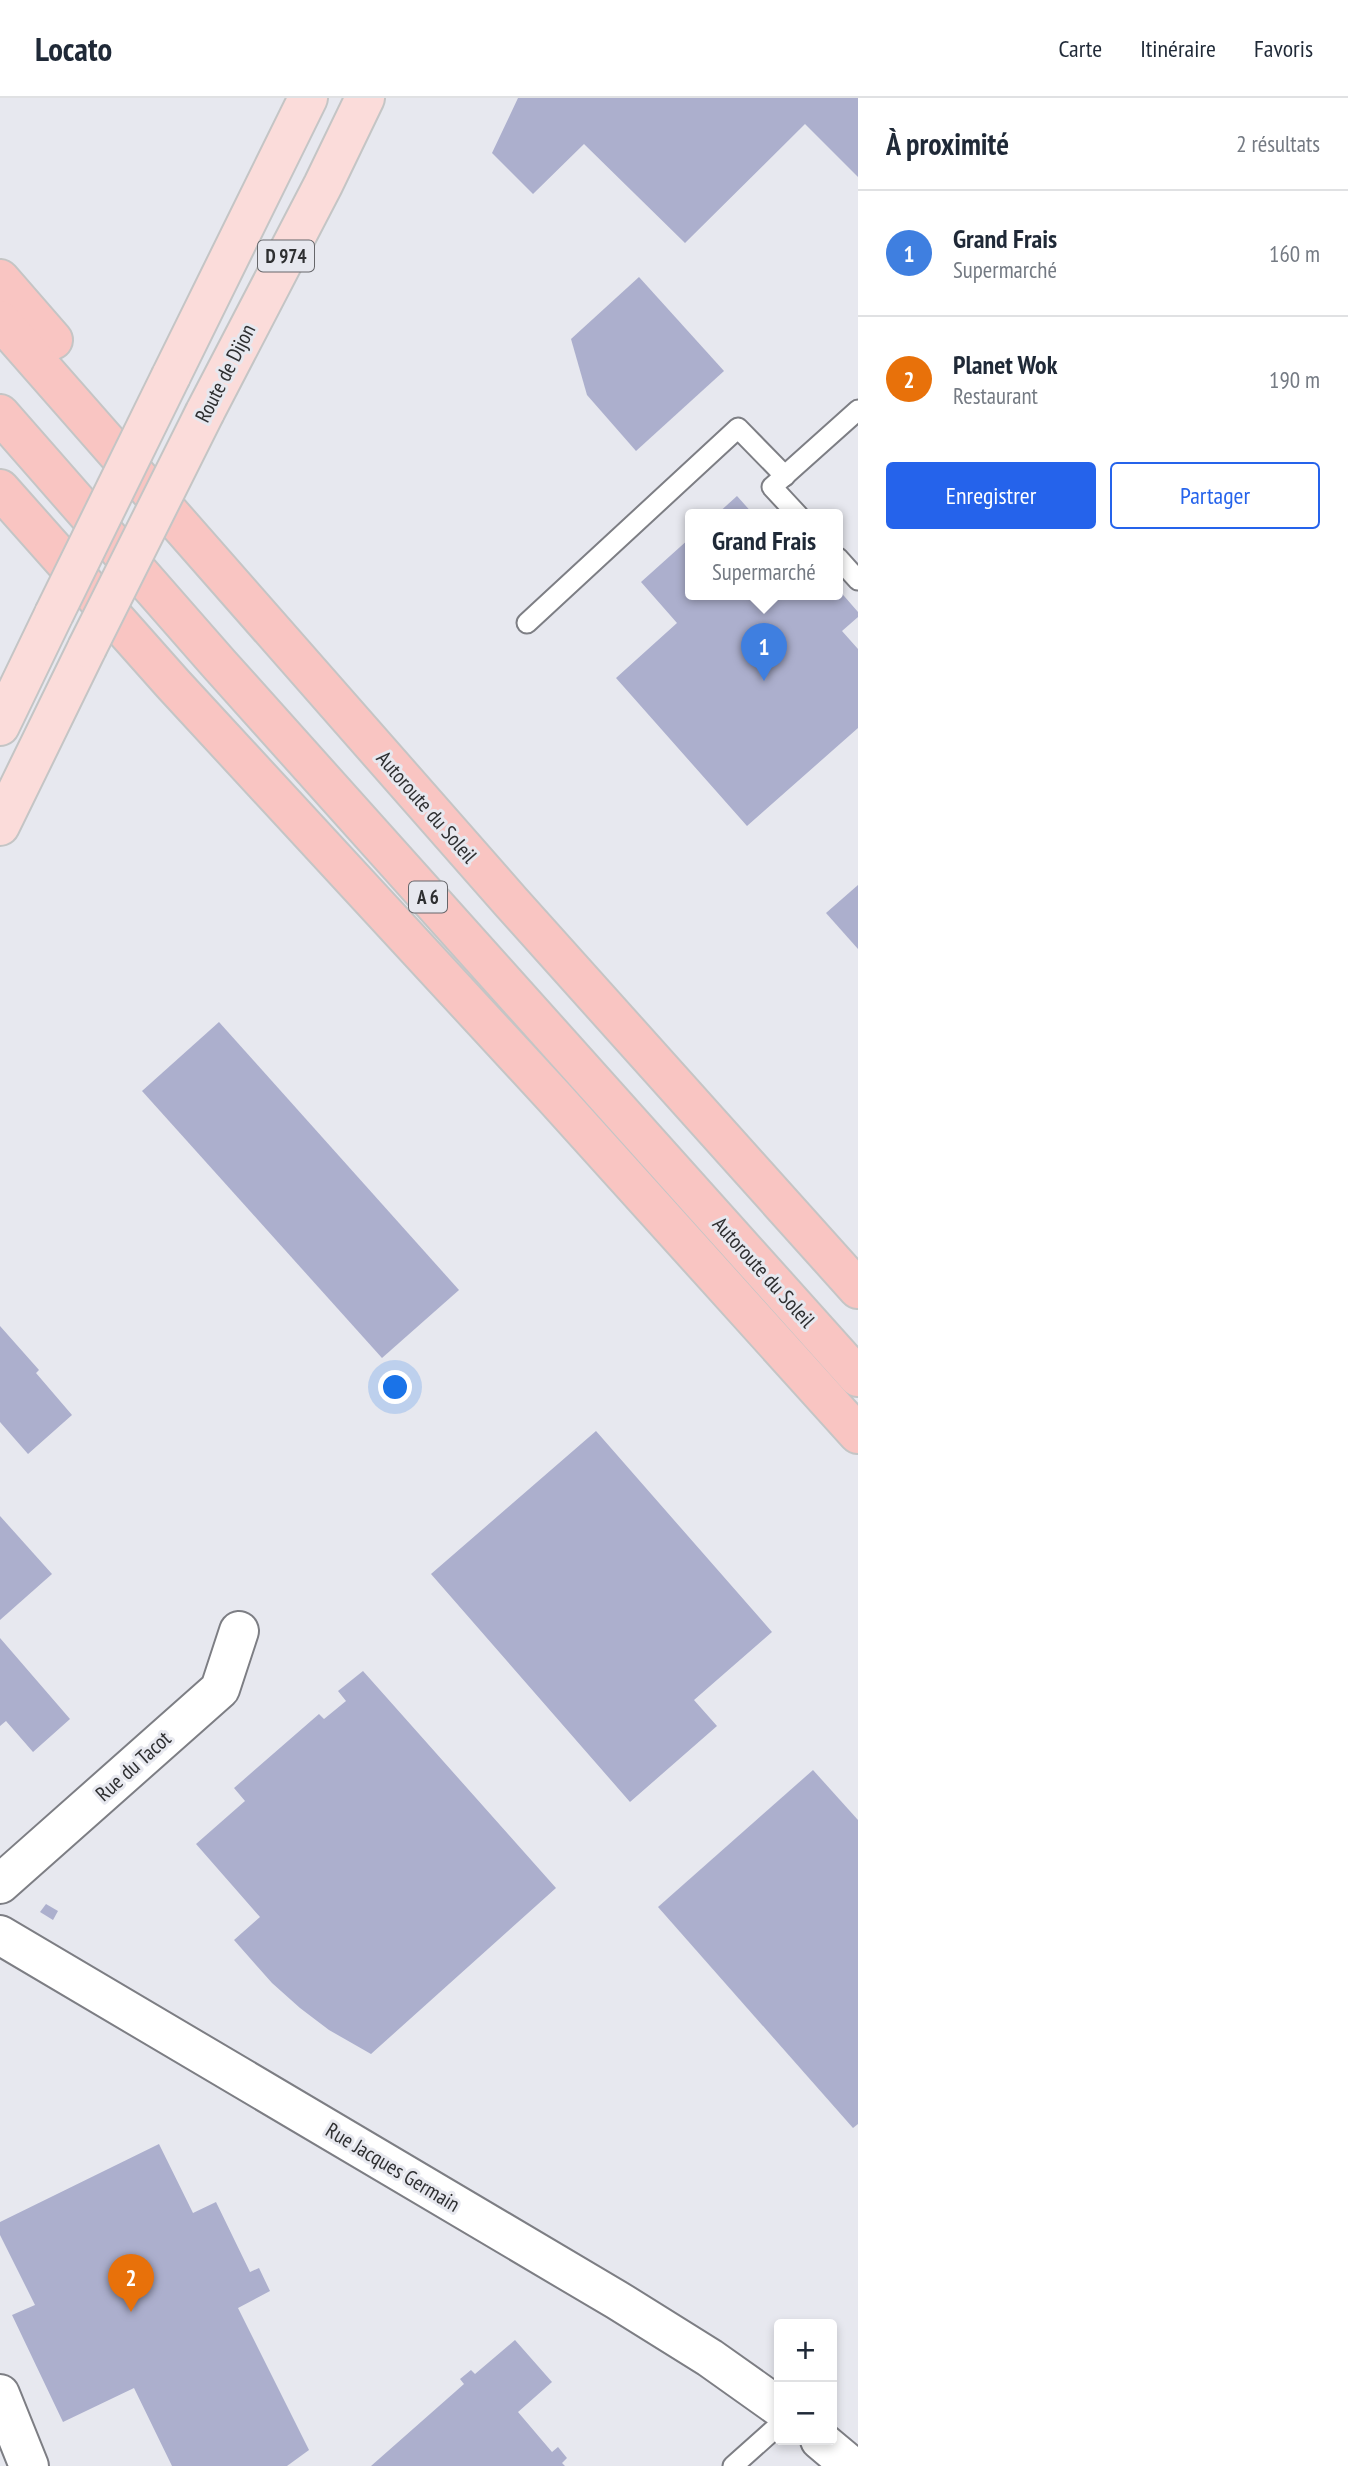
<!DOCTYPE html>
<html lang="fr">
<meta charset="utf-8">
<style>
body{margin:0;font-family:"PT Sans Narrow",sans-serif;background:#f6f6f7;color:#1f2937}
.controls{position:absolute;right:21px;bottom:21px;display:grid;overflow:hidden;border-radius:7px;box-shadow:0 4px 10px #0003}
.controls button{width:63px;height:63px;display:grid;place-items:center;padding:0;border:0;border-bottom:2px solid #e0e1e3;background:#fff;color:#1f2937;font:35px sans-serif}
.you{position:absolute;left:396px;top:1290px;width:24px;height:24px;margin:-18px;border:5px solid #fff;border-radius:50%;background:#1a73e8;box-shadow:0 0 0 10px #1a73e833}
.badge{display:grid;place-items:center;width:46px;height:46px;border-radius:50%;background:#2563eb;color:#fff;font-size:23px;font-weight:700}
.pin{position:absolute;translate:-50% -58px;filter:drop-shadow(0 2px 4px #0008)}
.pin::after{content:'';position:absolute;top:37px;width:24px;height:21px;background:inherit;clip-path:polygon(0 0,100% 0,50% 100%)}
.popup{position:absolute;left:685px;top:411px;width:158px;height:91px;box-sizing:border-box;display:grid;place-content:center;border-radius:7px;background:#fff;filter:drop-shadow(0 2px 5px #0005);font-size:23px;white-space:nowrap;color:#747a83}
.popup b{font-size:26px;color:#1f2937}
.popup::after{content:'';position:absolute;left:50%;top:100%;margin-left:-14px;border:14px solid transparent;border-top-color:#fff}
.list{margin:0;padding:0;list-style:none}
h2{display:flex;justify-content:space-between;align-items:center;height:91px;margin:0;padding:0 28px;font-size:30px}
h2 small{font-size:23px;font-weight:400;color:#747a83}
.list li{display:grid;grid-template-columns:46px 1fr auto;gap:21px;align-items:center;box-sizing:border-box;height:126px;padding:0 28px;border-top:2px solid #e0e1e3}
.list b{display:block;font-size:26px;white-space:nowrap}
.list p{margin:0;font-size:23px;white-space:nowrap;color:#747a83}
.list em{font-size:23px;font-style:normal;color:#747a83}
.actions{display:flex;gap:14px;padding:21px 28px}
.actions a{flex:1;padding:16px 0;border:2px solid #2563eb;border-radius:7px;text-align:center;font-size:24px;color:#2563eb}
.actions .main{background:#2563eb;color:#fff}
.map{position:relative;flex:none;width:858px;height:2368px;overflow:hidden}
header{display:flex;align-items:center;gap:42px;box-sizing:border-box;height:98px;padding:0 35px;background:#fff;border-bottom:2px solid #e0e1e3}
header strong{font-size:33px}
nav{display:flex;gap:38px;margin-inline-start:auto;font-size:24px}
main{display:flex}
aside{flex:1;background:#fff}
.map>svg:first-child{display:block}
</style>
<header>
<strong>Locato</strong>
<nav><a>Carte</a><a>Itinéraire</a><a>Favoris</a></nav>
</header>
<main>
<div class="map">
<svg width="858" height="2368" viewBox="0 0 858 2368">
<rect width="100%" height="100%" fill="#e7e8ef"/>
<!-- building -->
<g fill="#acafcd">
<path d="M 518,0 L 858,0 L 858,79 L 805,26 L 685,145 L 584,46 L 533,96 L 492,55 Z"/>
<path d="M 639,179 L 724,273 L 636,353 L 587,297 L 571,241 Z"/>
<path d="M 737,398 L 754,417 L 716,417 Z"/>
<path d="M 690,440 L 690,497 L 838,497 L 838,491 L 858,514 L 858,519 L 842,533 L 858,551 L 858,630 L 747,728 L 616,580 L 677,525 L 641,484 Z"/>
<path d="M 858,787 L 858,851 L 826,815 Z"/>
<path d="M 219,924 L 459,1192 L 382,1260 L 142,993 Z"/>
<path d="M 0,1228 L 39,1272 L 36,1275 L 72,1317 L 28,1356 L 0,1324 Z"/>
<path d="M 596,1333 L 772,1534 L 694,1602 L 717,1628 L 630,1704 L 431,1476 Z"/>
<path d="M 0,1418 L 52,1476 L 0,1522 Z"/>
<path d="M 0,1540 L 70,1621 L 33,1654 L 6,1623 L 0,1628 Z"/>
<path d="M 363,1573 L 556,1790 L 371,1956 L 329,1932 L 300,1910 L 272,1885 L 234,1842 L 260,1819 L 196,1746 L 245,1703 L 234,1690 L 319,1616 L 324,1621 L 346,1603 L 338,1593 Z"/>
<path d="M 813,1672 L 858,1722 L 858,2026 L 853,2030 L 658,1809 Z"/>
<path d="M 46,1806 L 58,1813 L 53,1822 L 40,1814 Z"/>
<path d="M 159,2046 L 193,2115 L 216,2104 L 250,2174 L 259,2170 L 270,2193 L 238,2210 L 309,2352 L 287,2368 L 172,2368 L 134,2290 L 63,2324 L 12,2217 L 35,2207 L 0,2137 L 0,2124 Z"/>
<path d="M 515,2242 L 552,2284 L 518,2314 L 552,2354 L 558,2349 L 567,2360 L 562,2365 L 565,2368 L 371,2368 L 464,2286 L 460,2281 L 471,2272 L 475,2276 Z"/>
</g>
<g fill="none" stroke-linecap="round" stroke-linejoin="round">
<defs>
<g id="lane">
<path d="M 798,417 L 772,389 L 858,312"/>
<path d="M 838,460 L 858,482"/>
<path d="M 527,525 L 738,330 L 785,378"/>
<path d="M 733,2368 L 779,2327"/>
</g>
<g id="street">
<path d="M 0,1786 L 220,1591 L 239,1533"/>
<path d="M 0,2296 L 29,2368"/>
</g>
<g id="secondary">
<path d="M 0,1837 L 617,2202 L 710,2260 L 779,2309"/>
<path d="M 820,2342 L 851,2368"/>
</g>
<g id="primary">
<path d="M 171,278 L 308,0"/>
<path d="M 205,314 L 323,87 L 365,0"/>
<path d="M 0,628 L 54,516"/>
<path d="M 0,728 L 87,550"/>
</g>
<g id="highway">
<path d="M 0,181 L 53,242"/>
<path d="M 0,222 L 511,804 L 858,1191"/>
<path d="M 0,316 L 219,566 L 858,1279"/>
<path d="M 0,391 L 173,586 L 555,1000 L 858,1336"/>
</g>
</defs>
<!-- lane casing -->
<use href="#lane" stroke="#7d7e84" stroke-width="23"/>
<!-- street casing -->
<use href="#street" stroke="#7d7e84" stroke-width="42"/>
<!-- secondary casing -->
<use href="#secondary" stroke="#7d7e84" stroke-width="42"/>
<!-- primary casing -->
<use href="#primary" stroke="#c4c5c5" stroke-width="42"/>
<!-- highway casing -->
<use href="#highway" stroke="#c4c5c5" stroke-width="42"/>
<!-- lane -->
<use href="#lane" stroke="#fff" stroke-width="19"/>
<!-- street -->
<use href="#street" stroke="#fff" stroke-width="38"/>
<!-- secondary -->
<use href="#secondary" stroke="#fff" stroke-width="38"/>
<!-- primary -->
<use href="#primary" stroke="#fbdcda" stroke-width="38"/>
<!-- highway -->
<use href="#highway" stroke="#f9c5c2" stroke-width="38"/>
<defs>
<g id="primary-bridge">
<path d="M 54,516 L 171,278"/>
<path d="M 87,550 L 205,314"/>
</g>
</defs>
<!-- primary-bridge casing -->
<use href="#primary-bridge" stroke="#c4c5c5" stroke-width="42" stroke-linecap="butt"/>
<!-- primary-bridge -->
<use href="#primary-bridge" stroke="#fbdcda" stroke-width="38"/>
</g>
<g text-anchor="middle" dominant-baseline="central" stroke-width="6" stroke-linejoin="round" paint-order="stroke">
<!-- shield labels -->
<g fill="#e7e8ef" stroke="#66666a" stroke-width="2">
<rect x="258" y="142.5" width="56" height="31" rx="5"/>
<rect x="409" y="783.5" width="38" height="31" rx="5"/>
</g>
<g font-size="19" font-weight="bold" fill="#2e2f31">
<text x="286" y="158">D 974</text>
<text x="428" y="799">A 6</text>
</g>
<!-- street labels -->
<g font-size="21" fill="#2e2f31" stroke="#e7e8ef">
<text transform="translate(225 275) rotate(-63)">Route de Dijon</text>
<text transform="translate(427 709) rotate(49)">Autoroute du Soleil</text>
<text transform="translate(764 1174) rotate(48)">Autoroute du Soleil</text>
<text transform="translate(133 1668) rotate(-42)">Rue du Tacot</text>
<text transform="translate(393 2069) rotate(31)">Rue Jacques Germain</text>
</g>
</g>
</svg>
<div class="controls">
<button>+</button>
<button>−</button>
</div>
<div class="you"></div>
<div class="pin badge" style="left:764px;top:583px;background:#3f7fe0">1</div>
<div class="popup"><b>Grand Frais</b>Supermarché</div>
<div class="pin badge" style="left:131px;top:2214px;background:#e8710a">2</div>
</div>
<aside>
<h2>À proximité<small>2 résultats</small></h2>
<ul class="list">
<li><span class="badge" style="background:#3f7fe0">1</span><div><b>Grand Frais</b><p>Supermarché</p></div><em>160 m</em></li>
<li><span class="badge" style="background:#e8710a">2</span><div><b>Planet Wok</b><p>Restaurant</p></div><em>190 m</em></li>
</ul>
<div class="actions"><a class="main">Enregistrer</a><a>Partager</a></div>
</aside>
</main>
